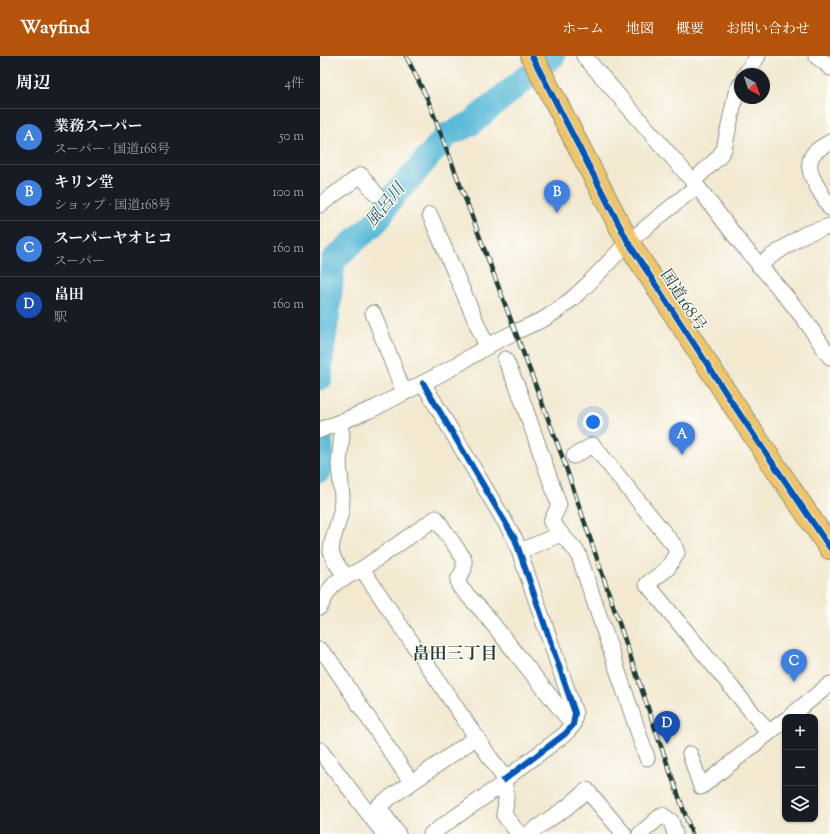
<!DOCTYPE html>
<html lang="ja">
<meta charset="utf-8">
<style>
body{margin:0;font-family:"Sorts Mill Goudy","Noto Serif JP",serif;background:#20242c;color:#f1f3f6}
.controls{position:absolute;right:12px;bottom:12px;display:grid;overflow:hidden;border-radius:8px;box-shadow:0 1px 3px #0004}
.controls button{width:36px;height:36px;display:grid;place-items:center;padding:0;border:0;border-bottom:1px solid #363941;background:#171b24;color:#f1f3f6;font:20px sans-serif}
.compass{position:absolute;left:414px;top:12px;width:36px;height:36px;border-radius:50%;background:#171b24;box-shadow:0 1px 3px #0004;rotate:140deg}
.you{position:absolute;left:273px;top:366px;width:14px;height:14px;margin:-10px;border:3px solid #fff;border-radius:50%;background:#1a73e8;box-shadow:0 0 0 6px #1a73e833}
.badge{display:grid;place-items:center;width:26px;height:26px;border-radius:50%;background:#b45309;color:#fff;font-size:13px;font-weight:700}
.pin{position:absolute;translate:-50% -33px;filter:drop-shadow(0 1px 2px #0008)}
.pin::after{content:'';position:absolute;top:21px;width:14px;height:12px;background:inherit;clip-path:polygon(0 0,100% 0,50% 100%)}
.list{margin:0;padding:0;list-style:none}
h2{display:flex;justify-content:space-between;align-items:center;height:52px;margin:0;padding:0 16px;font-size:17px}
h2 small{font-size:13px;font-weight:400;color:#9ea1a6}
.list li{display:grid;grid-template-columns:26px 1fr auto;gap:12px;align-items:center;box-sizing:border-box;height:56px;padding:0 16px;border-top:1px solid #363941}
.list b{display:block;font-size:15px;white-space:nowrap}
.list p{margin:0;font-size:13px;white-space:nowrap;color:#9ea1a6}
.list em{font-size:13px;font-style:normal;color:#9ea1a6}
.icon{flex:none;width:22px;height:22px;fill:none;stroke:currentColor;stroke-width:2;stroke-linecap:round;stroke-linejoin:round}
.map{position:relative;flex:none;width:510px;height:778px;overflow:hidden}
header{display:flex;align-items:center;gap:24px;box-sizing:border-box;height:56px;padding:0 20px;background:#b45309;color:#fff}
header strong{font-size:19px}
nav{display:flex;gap:22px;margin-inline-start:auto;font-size:14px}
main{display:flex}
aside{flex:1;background:#171b24}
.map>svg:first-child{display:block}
</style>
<header>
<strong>Wayfind</strong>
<nav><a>ホーム</a><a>地図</a><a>概要</a><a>お問い合わせ</a></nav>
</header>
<main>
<aside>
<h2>周辺<small>4件</small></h2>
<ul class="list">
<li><span class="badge" style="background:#3f7fe0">A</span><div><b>業務スーパー</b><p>スーパー · 国道168号</p></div><em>50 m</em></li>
<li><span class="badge" style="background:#3f7fe0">B</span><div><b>キリン堂</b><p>ショップ · 国道168号</p></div><em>100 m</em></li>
<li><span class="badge" style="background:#3f7fe0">C</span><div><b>スーパーヤオヒコ</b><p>スーパー</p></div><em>160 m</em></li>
<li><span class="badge" style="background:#1a4fb4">D</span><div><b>畠田</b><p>駅</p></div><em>160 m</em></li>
</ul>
</aside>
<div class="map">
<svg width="510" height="778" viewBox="0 0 510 778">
<rect width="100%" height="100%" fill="#fdfcf7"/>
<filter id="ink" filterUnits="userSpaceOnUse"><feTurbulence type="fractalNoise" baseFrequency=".025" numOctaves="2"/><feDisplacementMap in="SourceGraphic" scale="8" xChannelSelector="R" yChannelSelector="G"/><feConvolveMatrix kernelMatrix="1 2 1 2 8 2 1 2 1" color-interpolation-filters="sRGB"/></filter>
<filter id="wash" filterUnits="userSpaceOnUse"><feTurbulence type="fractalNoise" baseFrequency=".012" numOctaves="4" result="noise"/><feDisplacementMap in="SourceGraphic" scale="16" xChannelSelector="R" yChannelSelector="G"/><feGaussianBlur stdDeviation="0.9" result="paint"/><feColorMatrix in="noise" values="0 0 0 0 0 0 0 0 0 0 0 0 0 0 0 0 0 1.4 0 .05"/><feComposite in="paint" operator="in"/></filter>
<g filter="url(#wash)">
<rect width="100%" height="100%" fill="#f3e9d1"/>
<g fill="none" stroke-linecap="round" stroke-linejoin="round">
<!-- river -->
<g stroke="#5abad8" stroke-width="25">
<path d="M 228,4 L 233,0"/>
<path d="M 0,322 L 1,301 L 8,255 L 13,204 L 57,165 L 70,144 L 92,120 L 127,79 L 150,68 L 207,21"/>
<path d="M 0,382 L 1,394 L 0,414"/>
</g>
</g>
</g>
<g filter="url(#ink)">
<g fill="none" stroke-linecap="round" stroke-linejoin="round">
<defs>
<g id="minor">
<path d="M 264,0 L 377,130 L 419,185 L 474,250 L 487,267 L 510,301"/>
<path d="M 496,0 L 505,7 L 510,12"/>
<path d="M 425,18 L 438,0"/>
<path d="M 510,86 C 505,89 499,92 494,97 C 491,101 489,107 490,112 C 490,122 505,143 510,152"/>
<path d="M 373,125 L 398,102 L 404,93 L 416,37 L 420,29"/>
<path d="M 0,149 L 41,119 L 56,138"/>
<path d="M 110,159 L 167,291"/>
<path d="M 439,210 L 450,201 L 485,178 L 510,170"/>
<path d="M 53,257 L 84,337"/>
<path d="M 185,303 L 198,332 L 239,449 L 231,466 L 258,497 L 327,702"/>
<path d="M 103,327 L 195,483 L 255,657 L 253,669 L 245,678 L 184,724"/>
<path d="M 19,367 L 22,378 L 19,408 L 22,441 L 21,456 L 12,487 L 11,495 L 14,504 L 26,521"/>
<path d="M 0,374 L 55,352 L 130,313 L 173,287 L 195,276 L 224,263 L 238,254 L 253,242 L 267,229 L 308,186 L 377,130"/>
<path d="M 254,400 L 273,389 L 354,489 L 357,497 L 347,513 L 327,528 L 449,677"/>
<path d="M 200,495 L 241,478"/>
<path d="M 42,513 L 182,719 C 187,732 187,745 184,759 L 199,778"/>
<path d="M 0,551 L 8,536 L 16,526 L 42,513 L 116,462 L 144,503 L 144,513 L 138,524 L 139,530 L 164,557 L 253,669"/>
<path d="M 0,594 L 9,603 L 91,726"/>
<path d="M 469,661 L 510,628"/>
<path d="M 0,694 L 64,778"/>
<path d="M 370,698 L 381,731 L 465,664"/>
<path d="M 78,778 L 58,750 L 157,681"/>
<path d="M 111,778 L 184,727"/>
<path d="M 208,778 L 247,751 L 267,734 L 304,778"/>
<path d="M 320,778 L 342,759 L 351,765 L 355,778"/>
</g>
<path id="highway" d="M 212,0 L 308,186 L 413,348 L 510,492"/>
</defs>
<!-- minor casing -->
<use href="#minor" stroke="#899382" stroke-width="17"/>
<!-- highway casing -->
<use href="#highway" stroke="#899382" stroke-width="24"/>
<!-- minor -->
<use href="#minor" stroke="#fff" stroke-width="15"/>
<!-- highway -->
<use href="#highway" stroke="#f0c469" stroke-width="22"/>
<defs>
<path id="rail" d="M 86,0 L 108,44 L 121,78 L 242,400 L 341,690 L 372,778"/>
</defs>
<!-- rail casing -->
<use href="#rail" stroke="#1f3d34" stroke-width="4.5"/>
<!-- rail -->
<use href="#rail" stroke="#fdfcf7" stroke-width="3" stroke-dasharray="9" stroke-linecap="butt"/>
<defs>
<g id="cycleway">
<path d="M 212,0 L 308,186 L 413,348 L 510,492"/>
<path d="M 103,327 L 195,483 L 255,657 L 253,669 L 245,678 L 184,724"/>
</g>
</defs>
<!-- cycleway casing -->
<use href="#cycleway" stroke="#fdfcf7" stroke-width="8"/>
<!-- cycleway -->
<use href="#cycleway" stroke="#0057b8" stroke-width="6"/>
</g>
</g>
<g text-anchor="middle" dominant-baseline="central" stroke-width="3" stroke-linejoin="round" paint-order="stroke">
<!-- street labels -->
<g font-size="16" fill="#1f3d34" stroke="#fdfcf7">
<text transform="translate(362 245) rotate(57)">国道168号</text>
</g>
<!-- water labels -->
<g font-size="17" font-style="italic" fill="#316265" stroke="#fdfcf7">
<text transform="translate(66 150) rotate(-51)">風呂川</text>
</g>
<!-- neighbourhood labels -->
<g font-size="17" font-weight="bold" fill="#1f3d34" stroke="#fdfcf7">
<text x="135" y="599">畠田三丁目</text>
</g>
</g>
</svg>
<div class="controls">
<button>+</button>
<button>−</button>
<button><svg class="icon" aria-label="layers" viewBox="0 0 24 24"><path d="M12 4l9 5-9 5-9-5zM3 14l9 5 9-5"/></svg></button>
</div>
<svg class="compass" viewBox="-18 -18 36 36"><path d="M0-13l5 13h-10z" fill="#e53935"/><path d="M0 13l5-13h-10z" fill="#9ea1a6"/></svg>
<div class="you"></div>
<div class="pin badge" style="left:362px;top:399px;background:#3f7fe0">A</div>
<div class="pin badge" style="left:237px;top:157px;background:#3f7fe0">B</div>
<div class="pin badge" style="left:474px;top:626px;background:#3f7fe0">C</div>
<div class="pin badge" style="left:347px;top:688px;background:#1a4fb4">D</div>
</div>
</main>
